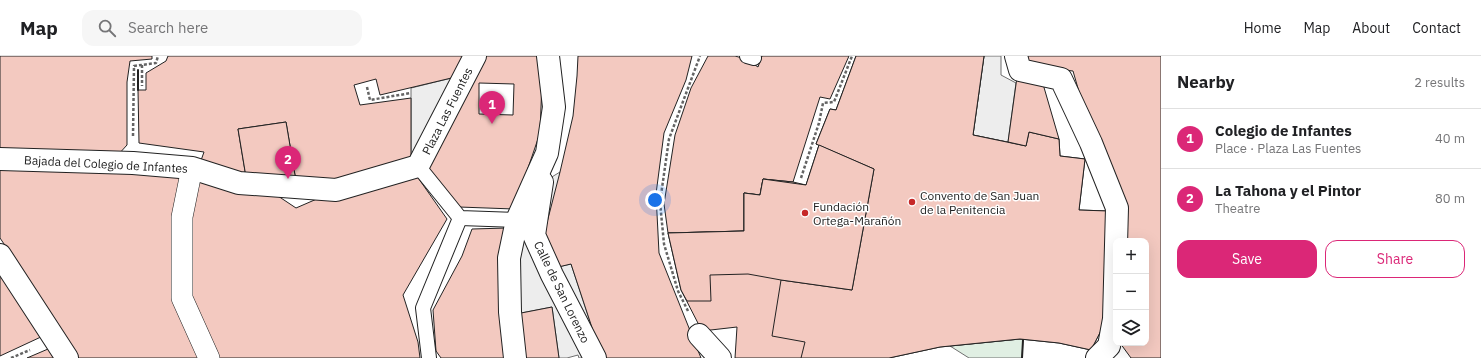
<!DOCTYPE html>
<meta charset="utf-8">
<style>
body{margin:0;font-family:"IBM Plex Sans",sans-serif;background:#f6f6f6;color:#202124}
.controls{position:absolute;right:12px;bottom:12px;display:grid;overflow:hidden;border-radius:8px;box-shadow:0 4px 16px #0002}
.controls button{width:36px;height:36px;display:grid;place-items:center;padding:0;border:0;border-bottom:1px solid #e0e0e0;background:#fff;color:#202124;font:20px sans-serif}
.you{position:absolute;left:655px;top:144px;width:14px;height:14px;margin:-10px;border:3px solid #fff;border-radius:50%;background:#1a73e8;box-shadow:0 0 0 6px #1a73e833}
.badge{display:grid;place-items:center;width:26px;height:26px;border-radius:50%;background:#db2777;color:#fff;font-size:13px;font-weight:700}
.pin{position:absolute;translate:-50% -33px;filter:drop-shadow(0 1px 2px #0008)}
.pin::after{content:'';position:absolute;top:21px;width:14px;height:12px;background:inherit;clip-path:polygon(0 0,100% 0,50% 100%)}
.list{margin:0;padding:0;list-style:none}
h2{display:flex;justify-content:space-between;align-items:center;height:52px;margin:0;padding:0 16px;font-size:17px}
h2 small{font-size:13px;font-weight:400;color:#757577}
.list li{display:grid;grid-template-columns:26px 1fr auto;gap:12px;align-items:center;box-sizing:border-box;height:60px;padding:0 16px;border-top:1px solid #e0e0e0}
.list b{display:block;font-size:15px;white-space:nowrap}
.list p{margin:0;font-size:13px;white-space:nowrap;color:#757577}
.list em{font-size:13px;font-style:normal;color:#757577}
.actions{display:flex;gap:8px;padding:12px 16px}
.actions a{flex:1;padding:9px 0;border:1px solid #db2777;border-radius:12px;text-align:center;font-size:14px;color:#db2777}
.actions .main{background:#db2777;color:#fff}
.icon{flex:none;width:22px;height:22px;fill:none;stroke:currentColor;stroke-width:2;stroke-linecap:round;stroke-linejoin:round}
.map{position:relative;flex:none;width:1161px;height:302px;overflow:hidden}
header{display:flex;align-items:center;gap:24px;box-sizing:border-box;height:56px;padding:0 20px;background:#fff;border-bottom:1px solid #e0e0e0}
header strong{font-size:19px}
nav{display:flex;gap:22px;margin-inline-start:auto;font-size:14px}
.search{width:280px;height:36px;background:#f6f6f6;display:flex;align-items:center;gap:10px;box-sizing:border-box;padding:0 14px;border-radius:12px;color:#757577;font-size:15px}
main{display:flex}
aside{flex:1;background:#fff}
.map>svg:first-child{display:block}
</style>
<header>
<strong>Map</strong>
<div class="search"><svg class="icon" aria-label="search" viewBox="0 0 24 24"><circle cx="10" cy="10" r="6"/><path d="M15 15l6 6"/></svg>Search here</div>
<nav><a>Home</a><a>Map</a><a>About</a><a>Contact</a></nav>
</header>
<main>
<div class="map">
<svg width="1161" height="302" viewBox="0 0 1161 302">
<rect width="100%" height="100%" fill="#fff"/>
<!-- green -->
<path fill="#e0efe3" stroke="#6f6f6f" d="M 1020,283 L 1023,284 L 1022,302 L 969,302 L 950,290 Z"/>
<!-- parking -->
<g fill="#ededed" stroke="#6f6f6f">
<path d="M 984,0 L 1001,0 L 1001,19 L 1016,27 L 1008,86 L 973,79 Z"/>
<path d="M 464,19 L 411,106 L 411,32 Z"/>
<path d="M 560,116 L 554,212 L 571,208 L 602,302 L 579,302 L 578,299 L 567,302 L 559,302 L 552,251 L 516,258 L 514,204 L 537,130 Z"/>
</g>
<!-- building -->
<g fill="#f3c9c0" stroke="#222" fill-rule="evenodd">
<path d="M 0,0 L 152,0 L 152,3 L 130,5 L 127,26 L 127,89 L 117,100 L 0,98 Z"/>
<path d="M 168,0 L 473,0 L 464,19 L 380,39 L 376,23 L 354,29 L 360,49 L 411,42 L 411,106 L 339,127 L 296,125 L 286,66 L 238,73 L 246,121 L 199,110 L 204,96 L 139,87 L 138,34 L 146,34 L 146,17 L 166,5 Z"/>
<path d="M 480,0 L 543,0 L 540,77 L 514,153 L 459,151 L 426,110 ZM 479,27 L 514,28 L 513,59 L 479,58 Z"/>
<path d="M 578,0 L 692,0 L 686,24 L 664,77 L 656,138 L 659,197 L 701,302 L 602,302 L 571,208 L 554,212 L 542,186 L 560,116 L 573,60 L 577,20 Z"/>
<path d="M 708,0 L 735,0 L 746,3 L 758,11 L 762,0 L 849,0 L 830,43 L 820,41 L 793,126 L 763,123 L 760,139 L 744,137 L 744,175 L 668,177 L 664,148 L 675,79 L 691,32 Z"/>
<path d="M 856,0 L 984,0 L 973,79 L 1026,90 L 1029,76 L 1059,83 L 1060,100 L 1085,103 L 1079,154 L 1108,155 L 1108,261 L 1091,294 L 1059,287 L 1020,283 L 940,291 L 889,302 L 735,302 L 737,271 L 702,275 L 681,234 L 668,177 L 744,175 L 744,137 L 760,139 L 763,123 L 793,126 L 806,129 L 819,89 L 816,88 L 830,53 L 836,54 Z"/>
<path d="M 856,0 L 984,0 L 973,79 L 1026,90 L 1029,76 L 1059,83 L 1060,100 L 1085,103 L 1079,154 L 1108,155 L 1108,261 L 1091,294 L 1059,287 L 1020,283 L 940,291 L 889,302 L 801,302 L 805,286 L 772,280 L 781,224 L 852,234 L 874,113 L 816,88 L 830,53 L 836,54 Z"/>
<path d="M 1025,0 L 1161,0 L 1161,302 L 1131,302 L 1120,287 L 1146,287 L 1146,185 L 1122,185 L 1073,15 L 1028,10 Z"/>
<path d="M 1017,21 L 1043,28 L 1059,83 L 1029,76 L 1026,90 L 1008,86 Z"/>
<path d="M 286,66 L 296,125 L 246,121 L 238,73 Z"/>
<path d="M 819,89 L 874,113 L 852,234 L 781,224 L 748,218 L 710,219 L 711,245 L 687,245 L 681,234 L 668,177 L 744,175 L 744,137 L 760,139 L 763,123 L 806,129 Z"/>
<path d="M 0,113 L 183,116 L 177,242 L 205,302 L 76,302 L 48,253 L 0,182 Z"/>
<path d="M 414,116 L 447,163 L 403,239 L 418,286 L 420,302 L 212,302 L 186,241 L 186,160 L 199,121 L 266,132 L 296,152 L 326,139 Z"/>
<path d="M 507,172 L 508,302 L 441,302 L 436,295 L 433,254 L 462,200 L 472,173 Z"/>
<path d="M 0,210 L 43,280 L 0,300 Z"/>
<path d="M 552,251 L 559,302 L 519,302 L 516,258 Z"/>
<path d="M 55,290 L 61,302 L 27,302 Z"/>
</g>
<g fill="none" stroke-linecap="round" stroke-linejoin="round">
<defs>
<g id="service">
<path d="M 747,0 L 754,2"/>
<path d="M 418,110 L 460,162 L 517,164"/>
<path d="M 429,302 L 423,252 L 460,162"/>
</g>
<path id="pedestrian" d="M 192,112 L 182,161 L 182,242 L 209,302"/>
<g id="minor">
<path d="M 1016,0 L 1020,14 L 1061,23 L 1091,87 L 1117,152 L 1114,263 L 1109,290 L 1097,302"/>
<path d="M 0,103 L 133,107 L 192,112 L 239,127 L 336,134 L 418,110 L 475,0"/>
<path d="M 542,126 L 534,179 L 552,219 L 595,302"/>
<path d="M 0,199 L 67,302"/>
<path d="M 699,279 L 720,302"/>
<path d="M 515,302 L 510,256 L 509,202 L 517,164 L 547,97 L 554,51 L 548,0"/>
</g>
</defs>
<!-- service casing -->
<use href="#service" stroke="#222" stroke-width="16"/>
<!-- pedestrian casing -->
<use href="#pedestrian" stroke="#222" stroke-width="22"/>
<!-- minor casing -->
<use href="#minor" stroke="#222" stroke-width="24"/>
<!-- path -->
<g stroke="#646464" stroke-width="2.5" stroke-dasharray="3 2" stroke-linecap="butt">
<path d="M 142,9 L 142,30"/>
<path d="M 367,31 L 370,44 L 411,37"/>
<path d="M 133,80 L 134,10 L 156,7 L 158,0"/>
<path d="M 801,122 L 819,67 L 823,47 L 834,46 L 852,0"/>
<path d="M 688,255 L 678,235 L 664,188 L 660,146 L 669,83 L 700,0"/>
<path d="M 11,302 L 30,294"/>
</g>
<!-- service -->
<use href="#service" stroke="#fff" stroke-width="14"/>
<!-- pedestrian -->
<use href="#pedestrian" stroke="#fff" stroke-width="21"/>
<!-- minor -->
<use href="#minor" stroke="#fff" stroke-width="22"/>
<!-- wall -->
<g stroke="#222" stroke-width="2">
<path d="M 138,14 L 138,34"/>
<path d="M 1022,302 L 1023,284"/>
</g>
</g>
<!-- markers -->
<g fill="#c62828" stroke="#fff" stroke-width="1.5">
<circle cx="912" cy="146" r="4"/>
<circle cx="805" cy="157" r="4"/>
</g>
<g text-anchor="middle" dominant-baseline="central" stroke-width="3" stroke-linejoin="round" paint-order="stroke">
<!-- street labels -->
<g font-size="12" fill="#222" stroke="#fff">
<text transform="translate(447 55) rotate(-63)">Plaza Las Fuentes</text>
<text transform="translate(106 108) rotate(3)">Bajada del Colegio de Infantes</text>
<text transform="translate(562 236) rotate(64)">Calle de San Lorenzo</text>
</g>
<!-- poi labels -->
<g font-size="12" fill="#222" stroke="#fff" text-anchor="start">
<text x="920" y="139">Convento de San Juan<tspan x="920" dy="14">de la Penitencia</tspan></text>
<text x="813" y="150">Fundación<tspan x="813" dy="14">Ortega-Marañón</tspan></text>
</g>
</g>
</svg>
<div class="controls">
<button>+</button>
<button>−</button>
<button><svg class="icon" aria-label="layers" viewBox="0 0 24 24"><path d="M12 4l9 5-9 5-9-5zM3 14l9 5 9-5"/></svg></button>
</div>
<div class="you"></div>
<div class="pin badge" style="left:492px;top:68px">1</div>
<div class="pin badge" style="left:288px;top:123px">2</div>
</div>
<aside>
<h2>Nearby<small>2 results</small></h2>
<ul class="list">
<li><span class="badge">1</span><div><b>Colegio de Infantes</b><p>Place · Plaza Las Fuentes</p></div><em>40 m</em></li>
<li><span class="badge">2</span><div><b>La Tahona y el Pintor</b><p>Theatre</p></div><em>80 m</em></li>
</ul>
<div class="actions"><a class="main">Save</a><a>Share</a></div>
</aside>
</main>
